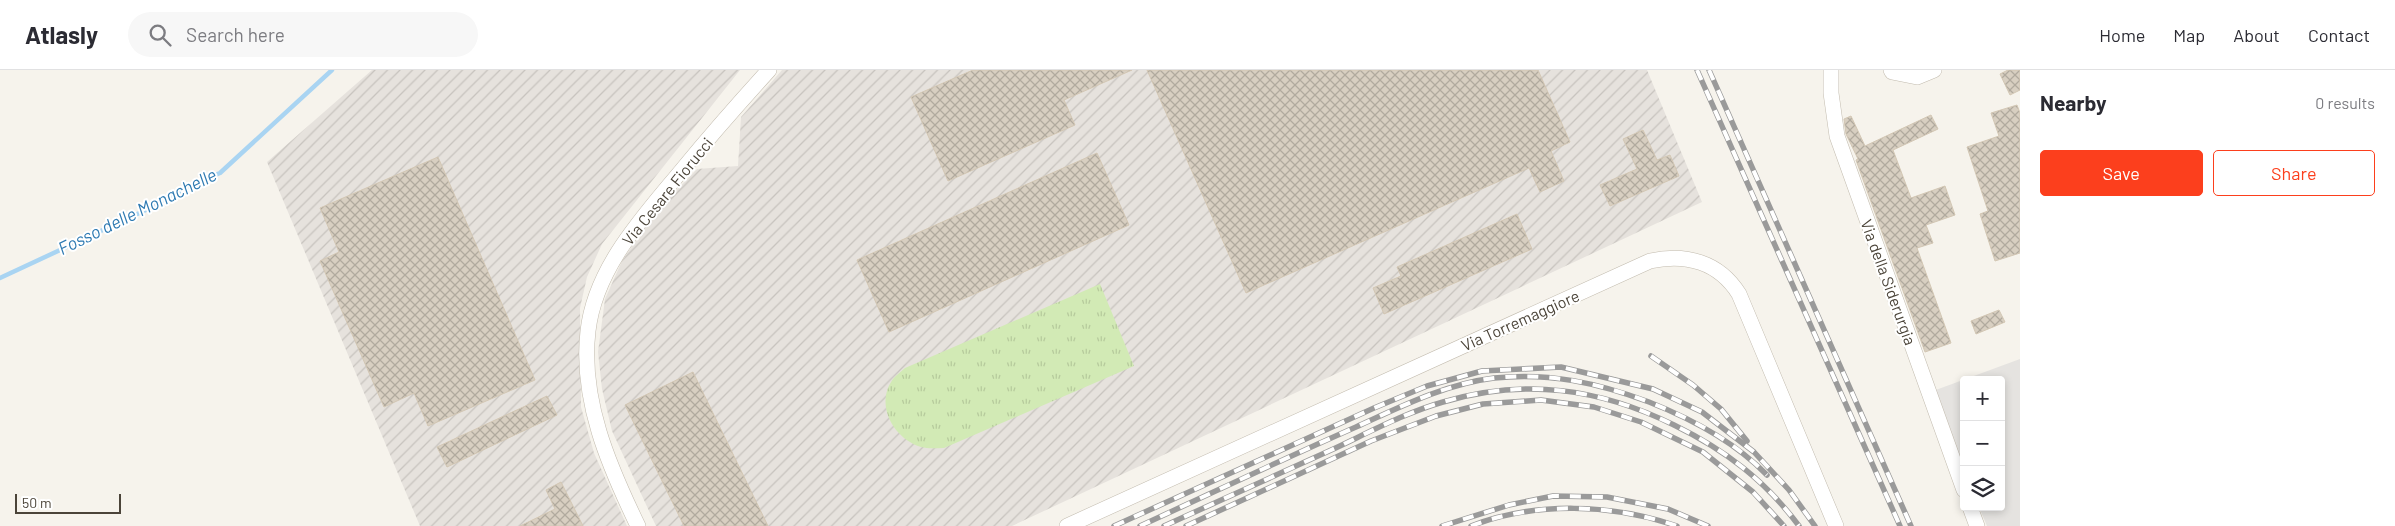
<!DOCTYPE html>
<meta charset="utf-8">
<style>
body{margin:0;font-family:Barlow,sans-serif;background:#f7f7f7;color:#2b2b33}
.controls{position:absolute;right:15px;bottom:15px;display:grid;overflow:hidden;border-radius:5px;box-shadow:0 2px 8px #0003}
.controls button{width:45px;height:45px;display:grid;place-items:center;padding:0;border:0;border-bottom:1px solid #e1e1e2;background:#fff;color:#2b2b33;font:25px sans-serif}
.scale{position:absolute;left:15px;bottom:12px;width:106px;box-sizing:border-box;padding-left:5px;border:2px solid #4b4439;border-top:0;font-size:14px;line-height:18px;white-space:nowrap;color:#4b4439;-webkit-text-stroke:4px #fff;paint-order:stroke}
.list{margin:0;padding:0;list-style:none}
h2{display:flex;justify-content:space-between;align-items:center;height:65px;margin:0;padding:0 20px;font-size:21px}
h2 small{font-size:16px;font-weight:400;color:#7c7c81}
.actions{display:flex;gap:10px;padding:15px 20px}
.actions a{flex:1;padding:11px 0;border:1px solid #fc3f1d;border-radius:5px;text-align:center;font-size:18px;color:#fc3f1d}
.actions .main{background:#fc3f1d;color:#fff}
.icon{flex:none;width:28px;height:28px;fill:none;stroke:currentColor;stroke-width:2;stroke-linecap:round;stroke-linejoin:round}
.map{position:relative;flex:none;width:2020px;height:456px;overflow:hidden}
header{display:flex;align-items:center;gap:30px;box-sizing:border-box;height:70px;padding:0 25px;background:#fff;border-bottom:1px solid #e1e1e2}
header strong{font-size:24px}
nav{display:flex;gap:28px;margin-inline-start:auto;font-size:18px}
.search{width:350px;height:45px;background:#f7f7f7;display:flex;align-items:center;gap:12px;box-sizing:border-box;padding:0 18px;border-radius:28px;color:#7c7c81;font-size:19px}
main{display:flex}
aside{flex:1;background:#fff}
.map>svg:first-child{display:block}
</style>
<header>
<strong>Atlasly</strong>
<div class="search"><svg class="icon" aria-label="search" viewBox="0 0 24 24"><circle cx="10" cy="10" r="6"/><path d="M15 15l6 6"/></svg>Search here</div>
<nav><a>Home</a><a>Map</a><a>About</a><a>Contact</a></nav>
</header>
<main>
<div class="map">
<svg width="2020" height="456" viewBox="0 0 2020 456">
<defs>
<pattern id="industrial-furrows" width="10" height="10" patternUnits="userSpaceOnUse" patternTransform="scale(1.25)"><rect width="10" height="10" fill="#e6e2dd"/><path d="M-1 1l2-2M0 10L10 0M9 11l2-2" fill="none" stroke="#c7c3be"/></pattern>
<pattern id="grass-tufts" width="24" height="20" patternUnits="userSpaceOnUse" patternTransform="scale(1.25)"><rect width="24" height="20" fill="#d2eab5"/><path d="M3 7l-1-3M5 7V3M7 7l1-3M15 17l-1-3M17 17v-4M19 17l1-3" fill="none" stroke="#b6ca9c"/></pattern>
<pattern id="building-cross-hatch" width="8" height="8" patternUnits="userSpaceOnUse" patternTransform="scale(1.25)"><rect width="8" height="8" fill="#d8cfc1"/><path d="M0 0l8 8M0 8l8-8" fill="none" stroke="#b1aa9e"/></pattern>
</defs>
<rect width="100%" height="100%" fill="#f6f3ec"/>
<!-- industrial -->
<g fill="url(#industrial-furrows)">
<path d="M 372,0 L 740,0 L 602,174 L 587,207 L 580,238 L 581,337 L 594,383 L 627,456 L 420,456 L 267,92 Z"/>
<path d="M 782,0 L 1647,0 L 1702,132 L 1012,456 L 656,456 L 612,361 L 602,319 L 598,282 L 605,229 L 622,191 L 656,141 L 697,99 L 738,96 L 741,47 Z"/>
</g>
<!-- grass -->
<path fill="url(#grass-tufts)" d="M 1100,214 L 1134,296 L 944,378 C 937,378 928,379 921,377 C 894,369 874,335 893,309 C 896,305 901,302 905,298 Z"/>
<!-- parking -->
<path fill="#e5e3e0" d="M 2020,289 L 2020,456 L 1987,456 L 1979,437 L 2001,437 L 2001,310 L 1964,310 L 1964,398 L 1933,321 Z"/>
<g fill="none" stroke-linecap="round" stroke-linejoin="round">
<!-- stream -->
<path stroke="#a9d4f2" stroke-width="4.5" d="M 0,208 L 148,139 L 191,115 L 220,103 L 332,0"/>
</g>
<!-- building -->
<g fill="url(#building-cross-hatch)" stroke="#d3c7b4">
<path d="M 973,0 L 1132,0 L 1064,30 L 1075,55 L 948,111 L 911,27 Z"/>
<path d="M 1147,0 L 1538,0 L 1570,72 L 1551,81 L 1564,111 L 1540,122 L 1529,98 L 1246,223 Z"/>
<path d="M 2008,0 L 2020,0 L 2020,20 L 2010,25 L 2000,4 Z"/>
<path d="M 2017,35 L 2020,43 L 2020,183 L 1995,191 L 1980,144 L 1988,141 L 1967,77 L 1999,66 L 1991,43 Z"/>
<path d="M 1931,45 L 1938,59 L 1893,80 L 1911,128 L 1945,116 L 1955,145 L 1926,155 L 1933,173 L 1917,178 L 1951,273 L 1925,282 L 1856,90 L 1858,89 L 1846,64 L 1844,49 L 1851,46 L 1865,76 Z"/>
<path d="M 1643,60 L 1657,90 L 1670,85 L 1679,106 L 1610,136 L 1600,115 L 1637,99 L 1623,69 Z"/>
<path d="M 1097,83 L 1129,155 L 889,262 L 857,190 Z"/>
<path d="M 438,87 L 535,310 L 428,356 L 414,323 L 384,337 L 320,191 L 339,182 L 320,138 Z"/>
<path d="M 1517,144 L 1532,179 L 1384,244 L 1373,218 L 1401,206 L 1397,197 Z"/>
<path d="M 1999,240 L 2005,252 L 1976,264 L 1971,251 Z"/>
<path d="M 693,302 L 768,456 L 684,456 L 625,335 Z"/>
<path d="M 547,326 L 557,345 L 447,397 L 437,377 Z"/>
<path d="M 561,412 L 583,456 L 520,456 L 555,439 L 546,420 Z"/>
</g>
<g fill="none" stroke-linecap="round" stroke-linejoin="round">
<defs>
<g id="minor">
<path d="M 1831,0 L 1831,23 L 1837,66 L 1964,420"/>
<path d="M 1891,0 L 1892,2 L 1917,7 L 1934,0"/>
<path d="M 1970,437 L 1977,456"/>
<path d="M 638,456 C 609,396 580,330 588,261 C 595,198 643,147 682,100 C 710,66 739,33 769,0"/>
<path d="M 1067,456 L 1650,191 C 1686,183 1719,192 1739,224 L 1836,456"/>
</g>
</defs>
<!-- minor casing -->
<use href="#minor" stroke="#c2bbae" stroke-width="16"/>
<!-- minor -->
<use href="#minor" stroke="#fff" stroke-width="15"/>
<defs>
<g id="rail">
<path d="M 1697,0 L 1900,456"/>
<path d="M 1709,0 L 1911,456"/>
<path d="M 1651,286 L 1693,315 L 1721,339 L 1747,371"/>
<path d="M 1114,456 L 1374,338 L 1427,316 L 1482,301 L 1561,297 L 1653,319 L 1702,342 L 1754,382 L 1789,420 L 1815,456"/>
<path d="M 1140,456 C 1212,423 1283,389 1356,357 C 1400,337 1445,314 1494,308 C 1549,302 1598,313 1649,332 C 1692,349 1734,371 1767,405"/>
<path d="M 1164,456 C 1219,431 1274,406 1329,381 C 1366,364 1404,343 1443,332 C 1524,308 1599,318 1674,355 C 1725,380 1765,410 1799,456"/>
<path d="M 1186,456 L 1371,371 L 1436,346 L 1483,334 L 1541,330 L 1594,337 L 1641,352 L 1703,382 L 1753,422 L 1784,456"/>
<path d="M 1442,456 L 1509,435 L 1553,426 L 1607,427 L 1668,439 L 1708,456"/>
<path d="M 1471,456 C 1536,431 1612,434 1677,456"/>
</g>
</defs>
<!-- rail casing -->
<use href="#rail" stroke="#9a9a9a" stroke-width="5.5"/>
<!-- rail -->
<use href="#rail" stroke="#fff" stroke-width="4" stroke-dasharray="11" stroke-linecap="butt"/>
</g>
<g text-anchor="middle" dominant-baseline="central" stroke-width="4" stroke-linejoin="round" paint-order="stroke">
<!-- street labels -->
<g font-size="16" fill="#4b4439" stroke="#fff">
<text transform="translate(667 121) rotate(-51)">Via Cesare Fiorucci</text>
<text transform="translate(1889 212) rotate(70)">Via della Siderurgia</text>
<text transform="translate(1520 250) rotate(-24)">Via Torremaggiore</text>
</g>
<!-- water labels -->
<g font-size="18" font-style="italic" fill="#2e7ab2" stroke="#fff">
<text transform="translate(137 141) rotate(-26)">Fosso delle Monachelle</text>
</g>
</g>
</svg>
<div class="controls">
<button>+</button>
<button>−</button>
<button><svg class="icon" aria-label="layers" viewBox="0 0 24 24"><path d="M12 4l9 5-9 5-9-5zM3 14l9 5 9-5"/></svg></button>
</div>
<div class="scale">50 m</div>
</div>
<aside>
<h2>Nearby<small>0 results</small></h2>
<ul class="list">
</ul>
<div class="actions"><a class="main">Save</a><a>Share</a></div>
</aside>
</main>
